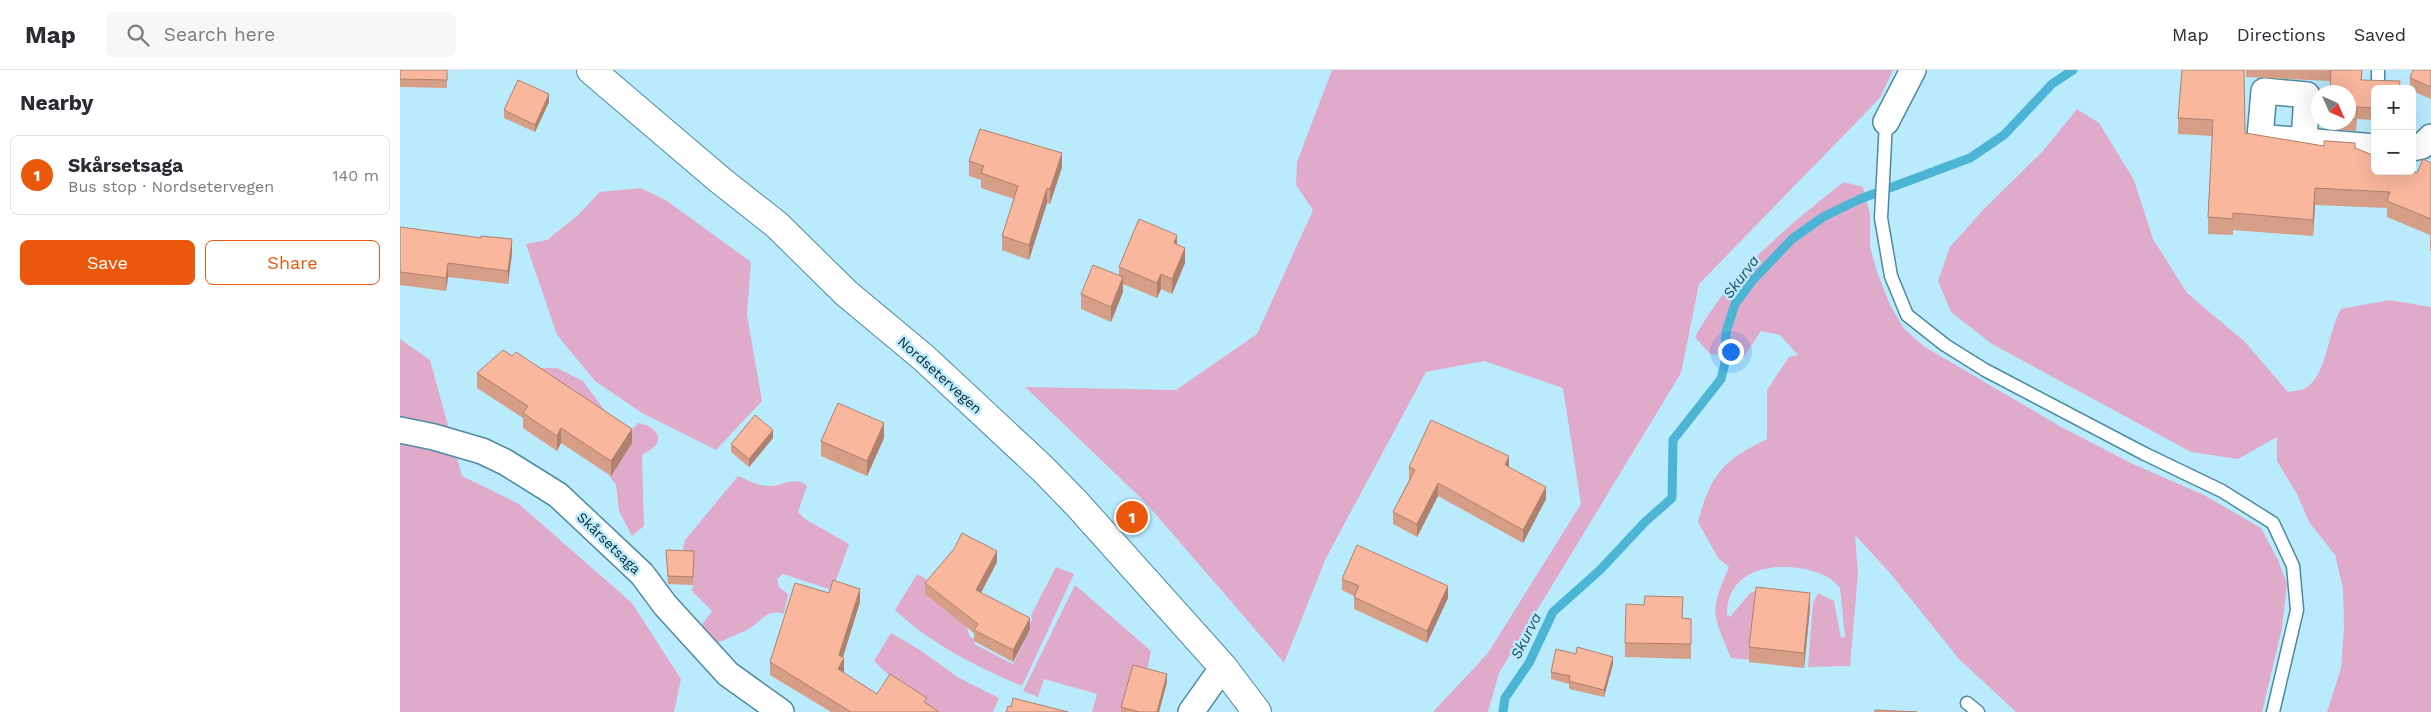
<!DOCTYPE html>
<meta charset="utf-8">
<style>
body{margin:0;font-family:"Work Sans",sans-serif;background:#f7f7f7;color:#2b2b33}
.controls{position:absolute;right:15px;top:15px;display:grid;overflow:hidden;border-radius:8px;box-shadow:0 5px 20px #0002}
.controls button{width:45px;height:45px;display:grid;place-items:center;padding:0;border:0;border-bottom:1px solid #e1e1e2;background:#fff;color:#2b2b33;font:25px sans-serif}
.compass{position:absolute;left:1911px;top:15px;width:45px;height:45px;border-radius:50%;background:#fff;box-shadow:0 5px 20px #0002;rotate:135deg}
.you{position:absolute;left:1330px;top:281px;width:18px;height:18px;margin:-12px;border:4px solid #fff;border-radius:50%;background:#1a73e8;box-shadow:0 0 0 8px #1a73e833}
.badge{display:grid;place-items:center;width:32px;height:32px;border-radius:50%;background:#ea580c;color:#fff;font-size:16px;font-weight:700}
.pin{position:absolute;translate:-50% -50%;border:2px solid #fff;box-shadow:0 1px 5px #0006}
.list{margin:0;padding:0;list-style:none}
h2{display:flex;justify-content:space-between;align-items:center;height:65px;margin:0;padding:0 20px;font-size:21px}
h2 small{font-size:16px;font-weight:400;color:#7c7c81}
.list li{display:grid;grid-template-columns:32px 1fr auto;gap:15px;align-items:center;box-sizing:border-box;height:80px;margin:0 10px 10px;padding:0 10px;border:1px solid #e1e1e2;border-radius:8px}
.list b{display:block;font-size:19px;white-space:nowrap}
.list p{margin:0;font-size:16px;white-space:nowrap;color:#7c7c81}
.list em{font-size:16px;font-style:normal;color:#7c7c81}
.actions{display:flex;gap:10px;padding:15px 20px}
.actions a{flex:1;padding:11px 0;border:1px solid #ea580c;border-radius:8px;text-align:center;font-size:18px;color:#ea580c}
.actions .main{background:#ea580c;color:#fff}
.icon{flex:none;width:28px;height:28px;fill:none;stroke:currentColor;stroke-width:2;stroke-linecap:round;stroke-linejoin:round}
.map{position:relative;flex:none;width:2031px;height:642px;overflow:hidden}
header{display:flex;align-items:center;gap:30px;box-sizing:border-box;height:70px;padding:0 25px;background:#fff;border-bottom:1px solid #e1e1e2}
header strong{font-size:24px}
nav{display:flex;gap:28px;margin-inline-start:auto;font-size:18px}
.search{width:350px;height:45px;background:#f7f7f7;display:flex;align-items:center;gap:12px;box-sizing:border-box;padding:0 18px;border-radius:8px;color:#7c7c81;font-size:19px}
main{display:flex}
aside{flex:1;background:#fff}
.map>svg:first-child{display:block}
</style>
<header>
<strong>Map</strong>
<div class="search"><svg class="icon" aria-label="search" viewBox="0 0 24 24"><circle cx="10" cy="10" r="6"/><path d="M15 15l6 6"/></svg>Search here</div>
<nav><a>Map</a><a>Directions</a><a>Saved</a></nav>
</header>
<main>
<aside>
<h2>Nearby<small></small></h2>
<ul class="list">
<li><span class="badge">1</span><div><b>Skårsetsaga</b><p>Bus stop · Nordsetervegen</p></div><em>140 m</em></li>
</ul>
<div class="actions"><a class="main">Save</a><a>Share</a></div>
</aside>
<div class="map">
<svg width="2031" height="642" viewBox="0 0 2031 642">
<rect width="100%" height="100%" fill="#baebfd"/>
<!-- green -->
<g fill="#e0abcb">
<path d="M 932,0 L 1493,0 L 1480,28 L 1299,214 L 1281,303 L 1099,603 L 1088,642 L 1033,642 L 1088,583 L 1181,434 L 1163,318 L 1084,291 L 1026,302 L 926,488 L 884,593 L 746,433 L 625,317 L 776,320 L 857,264 L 913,140 L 896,115 L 897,92 Z"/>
<path d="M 1677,39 L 1699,53 L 1734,110 L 1753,169 L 1787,223 L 1844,271 L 1888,322 C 1894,321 1903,320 1907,317 C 1927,304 1928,261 1941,239 L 1989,230 L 2031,237 L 2031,642 L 1927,642 L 1941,598 L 1944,557 L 1943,518 L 1935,485 L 1909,452 L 1897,424 L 1877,391 L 1877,367 L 1838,389 L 1791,382 L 1592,274 L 1551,242 L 1538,211 L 1550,177 L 1584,139 L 1643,81 Z"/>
<path d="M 1444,112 L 1463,117 L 1470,144 L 1470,177 L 1477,202 L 1490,235 L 1504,259 L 1525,277 L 1663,358 L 1733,394 L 1804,425 L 1861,458 L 1878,490 L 1887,514 L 1882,558 L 1862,642 L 1616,642 L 1559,589 L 1490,503 L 1455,465 L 1458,503 L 1450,596 L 1408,597 L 1413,533 L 1418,523 L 1434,531 L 1441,568 L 1445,567 L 1440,518 C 1436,514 1431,508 1426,506 C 1389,489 1326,493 1327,545 L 1330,547 L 1350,523 L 1358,520 L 1352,590 L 1331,588 C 1312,542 1309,543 1329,497 L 1318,488 L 1298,452 C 1311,404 1322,391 1367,369 L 1367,320 L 1389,287 L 1398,285 L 1380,265 L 1361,261 L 1344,287 L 1310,284 L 1295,267 C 1330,203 1387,156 1444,112 Z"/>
<path d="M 241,118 L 267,131 L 351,192 L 347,245 L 362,331 L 316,380 L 242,343 L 195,311 L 157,265 L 126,174 L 147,170 L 178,145 L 200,122 Z"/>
<path d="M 0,269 L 30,290 L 62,406 L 119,434 L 232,533 L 281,609 L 274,642 L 0,642 Z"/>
<path d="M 107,284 L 141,298 L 157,298 L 183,311 L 211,349 Z"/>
<path d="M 238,353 C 247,354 264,362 256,375 C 253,379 246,382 242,385 L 244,456 L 232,466 L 219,441 L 216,415 L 209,406 L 230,375 L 232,360 Z"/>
<path d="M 338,406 C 348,410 357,416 369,416 C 382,417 395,405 407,416 L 398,442 L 405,449 L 449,474 L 434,516 L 438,522 L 383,504 L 377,509 L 379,517 L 388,524 L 384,544 C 367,538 361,552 347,560 C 337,565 325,569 315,574 L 302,560 L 303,553 L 312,541 L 291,520 L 293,517 L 293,490 L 283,478 L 285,470 Z"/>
<path d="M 656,497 L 674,504 L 622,616 C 577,597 531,574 495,540 L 517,504 L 574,537 L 566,555 L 570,567 L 576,570 L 574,574 L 613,594 L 630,561 L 627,559 L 632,550 L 631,545 Z"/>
<path d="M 675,515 L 751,581 L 748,597 L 734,604 L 723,642 L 692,642 L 697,624 L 644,609 L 638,627 L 623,621 Z"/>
<path d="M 491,563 L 520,580 L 559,608 L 599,628 L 593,642 L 539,642 L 494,610 L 474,591 Z"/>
</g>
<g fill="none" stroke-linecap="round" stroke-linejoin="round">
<!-- stream -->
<path stroke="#4cb4d5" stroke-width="9" d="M 1103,642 L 1105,628 L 1129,593 L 1153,542 L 1200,500 L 1245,452 L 1272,428 L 1273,370 L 1321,309 L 1325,293 L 1326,262 L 1335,234 L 1352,211 L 1392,169 L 1423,147 L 1460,129 L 1570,88 L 1604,65 L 1652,14 L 1673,0"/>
<defs>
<g id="service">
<path d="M 1978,0 L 1978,10"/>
<path d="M 1486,52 L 1481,148 L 1491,206 L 1507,245 L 1545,275 L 1585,300 L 1745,384 L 1822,421 L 1873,453 L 1893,496 L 1897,540 L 1873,642"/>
<path d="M 1567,633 L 1578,642"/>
</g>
<g id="minor">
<path d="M 1486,52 L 1513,0"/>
<path d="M 1904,70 L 1907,25 L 1864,21 L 1860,67 L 1975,77"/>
<path d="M 2012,78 L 2022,76 L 2031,67"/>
<path d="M 0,360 L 34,367 L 82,381 L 105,392 L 158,425 L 242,504 L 265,535 L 328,604 L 381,642"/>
<path d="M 791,642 L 823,597"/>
</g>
<path id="secondary" d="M 191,0 L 320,110 L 377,155 L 446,223 L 524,288 L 643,399 L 677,434 L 823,597 L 857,642"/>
</defs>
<!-- service casing -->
<use href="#service" stroke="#4e8a9f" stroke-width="15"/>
<!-- minor casing -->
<use href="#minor" stroke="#4e8a9f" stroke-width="28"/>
<!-- secondary casing -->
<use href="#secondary" stroke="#4e8a9f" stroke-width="30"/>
<!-- service -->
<use href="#service" stroke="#fff" stroke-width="12"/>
<!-- minor -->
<use href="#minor" stroke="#fff" stroke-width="25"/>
<!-- secondary -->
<use href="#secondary" stroke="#fff" stroke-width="28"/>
</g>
<!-- wall -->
<g fill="#d69d87">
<path d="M 0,0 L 47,0 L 47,18 L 0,17 Z"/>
<path d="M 1782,0 L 1845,63 L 1924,76 L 1955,78 L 2017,103 L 2031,93 L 2031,181 L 2030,181 L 2030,165 L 1987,147 L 1987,138 L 1915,135 L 1913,166 L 1833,160 L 1833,165 L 1808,164 L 1808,147 L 1812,66 L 1778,64 L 1778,48 Z"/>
<path d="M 1846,0 L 1962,0 L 1962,10 L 1975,19 L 1975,50 L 1957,49 L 1956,61 L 1929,59 L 1929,52 L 1948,52 L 1948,22 L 1931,11 L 1846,7 Z"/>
<path d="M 2031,0 L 2031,29 L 2012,21 L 2012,19 L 2010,19 L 2010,8 Z"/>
<path d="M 149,32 L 135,62 L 104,48 L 104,40 Z"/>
<path d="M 569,91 L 662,97 L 650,134 L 647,133 L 629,190 L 602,180 L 602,166 L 614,129 L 581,118 L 581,110 L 569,106 Z"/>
<path d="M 0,157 L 112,183 L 108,214 L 48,207 L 46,221 L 0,215 Z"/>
<path d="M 777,175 L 785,193 L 772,224 L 761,219 L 757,228 L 723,214 L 723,222 L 711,252 L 681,239 L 681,224 L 719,205 L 719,197 Z"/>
<path d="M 77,303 L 232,373 L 211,406 L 161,373 L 157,381 L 123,358 L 123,348 L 77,318 Z"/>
<path d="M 373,368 L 349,397 L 331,382 L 331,374 Z"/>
<path d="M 484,368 L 467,406 L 421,386 L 421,371 Z"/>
<path d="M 1009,397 L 1109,397 L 1146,429 L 1123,473 L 1038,426 L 1017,467 L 993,454 L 993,442 L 1009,410 Z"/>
<path d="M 266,480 L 294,481 L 293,515 L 268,514 Z"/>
<path d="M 597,492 L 581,523 L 630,560 L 613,592 L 574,571 L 574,563 L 525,524 L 525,513 Z"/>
<path d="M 942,509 L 1048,528 L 1027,573 L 954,539 L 954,526 L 942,520 Z"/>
<path d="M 429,523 L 460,532 L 443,587 L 444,601 L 443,603 L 477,624 L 527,633 L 539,642 L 431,642 L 370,605 L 370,592 Z"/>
<path d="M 1410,538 L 1404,598 L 1349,592 L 1349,577 Z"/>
<path d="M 1283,548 L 1291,549 L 1291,589 L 1225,587 L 1225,573 Z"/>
<path d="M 1176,584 L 1213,594 L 1204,627 L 1169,619 L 1169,614 L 1151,609 L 1151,602 Z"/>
<path d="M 767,612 L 759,642 L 721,642 L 721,637 Z"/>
</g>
<!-- shaded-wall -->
<g fill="#ae806e">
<path d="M 149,24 L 149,32 L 135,62 L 135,55 Z"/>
<path d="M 662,83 L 662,97 L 650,134 L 650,119 Z"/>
<path d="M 647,118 L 647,133 L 629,190 L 629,175 Z"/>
<path d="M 1915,118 L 1915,135 L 1913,166 L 1913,150 Z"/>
<path d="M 777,165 L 777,180 L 774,173 Z"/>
<path d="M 112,169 L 112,183 L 108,214 L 108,201 Z"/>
<path d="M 785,178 L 785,193 L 772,224 L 772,209 Z"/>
<path d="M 48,193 L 48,207 L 46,221 L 46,208 Z"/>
<path d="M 761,204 L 761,219 L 757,228 L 757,213 Z"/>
<path d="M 723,207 L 723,222 L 711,252 L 711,237 Z"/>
<path d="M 484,353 L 484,368 L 467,406 L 467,391 Z"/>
<path d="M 161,358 L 161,373 L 157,381 L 157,366 Z"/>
<path d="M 232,359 L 232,373 L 211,406 L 211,391 Z"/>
<path d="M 373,360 L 373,368 L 349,397 L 349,389 Z"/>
<path d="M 1109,386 L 1109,399 L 1105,395 Z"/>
<path d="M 1038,413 L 1038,426 L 1017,467 L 1017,454 Z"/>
<path d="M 1146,417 L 1146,429 L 1123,473 L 1123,460 Z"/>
<path d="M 597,481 L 597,492 L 576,532 L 576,520 Z"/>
<path d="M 1048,516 L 1048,528 L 1027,573 L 1027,561 Z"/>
<path d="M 460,519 L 460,532 L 440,596 L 444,588 L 444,601 L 438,612 L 438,599 L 439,585 Z"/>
<path d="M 1410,523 L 1410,538 L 1404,598 L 1404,583 Z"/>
<path d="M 630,548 L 630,560 L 613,592 L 613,580 Z"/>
<path d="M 1213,587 L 1213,594 L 1204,627 L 1204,620 Z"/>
<path d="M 767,604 L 767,612 L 759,642 L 757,642 Z"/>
</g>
<!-- building -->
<g fill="#f9b79d" stroke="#ae806e">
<path d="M 0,0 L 47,0 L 47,10 L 0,9 Z"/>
<path d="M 1782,0 L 1844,0 L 1845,63 L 1924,76 L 1924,71 L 1928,71 L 1955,73 L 1955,78 L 1975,86 L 1975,101 L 2012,101 L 2017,103 L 2023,89 L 2031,93 L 2031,149 L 1987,131 L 1990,122 L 1915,118 L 1913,150 L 1833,143 L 1833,149 L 1808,147 L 1813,50 L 1778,48 Z"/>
<path d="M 1931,0 L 1962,0 L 1961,10 L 2000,11 L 1999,19 L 1975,19 L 1975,38 L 1957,37 L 1956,49 L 1948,49 L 1948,22 L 1930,22 Z"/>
<path d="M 2013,0 L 2031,0 L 2031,17 L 2010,8 Z"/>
<path d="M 118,10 L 149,24 L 135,55 L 104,40 Z"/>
<path d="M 580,59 L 662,83 L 650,119 L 647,118 L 629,175 L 602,166 L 618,116 L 581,103 L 584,96 L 569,91 Z"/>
<path d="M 739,149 L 777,165 L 774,173 L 785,178 L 772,209 L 761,204 L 757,213 L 719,197 Z"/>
<path d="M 0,157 L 81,168 L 81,166 L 112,169 L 108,201 L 48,193 L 46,208 L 0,202 Z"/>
<path d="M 693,195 L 723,207 L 711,237 L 681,224 Z"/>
<path d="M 103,280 L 112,286 L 116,282 L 232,359 L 211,391 L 161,358 L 157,366 L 123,343 L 128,336 L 77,303 Z"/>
<path d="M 438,333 L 484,353 L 467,391 L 421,371 Z"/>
<path d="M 355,345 L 373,360 L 349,389 L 331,374 Z"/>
<path d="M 1031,350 L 1109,386 L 1105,395 L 1146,417 L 1123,460 L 1038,413 L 1017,454 L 993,442 L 1015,400 L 1009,397 Z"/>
<path d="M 562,463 L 597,481 L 576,520 L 630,548 L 613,580 L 574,560 L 578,554 L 525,513 L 554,479 Z"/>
<path d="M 957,475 L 1048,516 L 1027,561 L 954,527 L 959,516 L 942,509 Z"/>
<path d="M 266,480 L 294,481 L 293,507 L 268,506 Z"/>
<path d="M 433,510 L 460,519 L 439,585 L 444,588 L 438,599 L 477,624 L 490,604 L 527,628 L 524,632 L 539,642 L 451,642 L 370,592 L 395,513 L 429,523 Z"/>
<path d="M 1356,517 L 1410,523 L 1404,583 L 1349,577 Z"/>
<path d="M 1245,526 L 1283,527 L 1282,548 L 1291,549 L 1291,574 L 1225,573 L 1226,534 L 1244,535 Z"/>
<path d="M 1177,577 L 1213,587 L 1204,620 L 1169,611 L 1170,606 L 1151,602 L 1156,579 L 1176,584 Z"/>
<path d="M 733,595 L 767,604 L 757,642 L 739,642 L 721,637 Z"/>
<path d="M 613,628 L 668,642 L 606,642 L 608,636 L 611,637 Z"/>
<path d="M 1475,640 L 1517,642 L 1475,642 Z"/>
</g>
<g text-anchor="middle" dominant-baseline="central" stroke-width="5" stroke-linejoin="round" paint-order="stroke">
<!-- street labels -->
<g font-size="14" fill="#0c262e" stroke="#baebfd">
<text transform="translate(540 305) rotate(42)">Nordsetervegen</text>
<text transform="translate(209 473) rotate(44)">Skårsetsaga</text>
</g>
<!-- water labels -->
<g font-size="15" font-style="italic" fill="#214d5c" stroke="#baebfd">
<text transform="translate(1341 207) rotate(-53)">Skurva</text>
<text transform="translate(1126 566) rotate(-63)">Skurva</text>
</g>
</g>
</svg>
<div class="controls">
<button>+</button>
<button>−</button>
</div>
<svg class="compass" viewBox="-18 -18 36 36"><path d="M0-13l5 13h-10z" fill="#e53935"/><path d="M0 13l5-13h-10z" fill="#7c7c81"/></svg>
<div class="you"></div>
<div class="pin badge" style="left:732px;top:447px">1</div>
</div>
</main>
